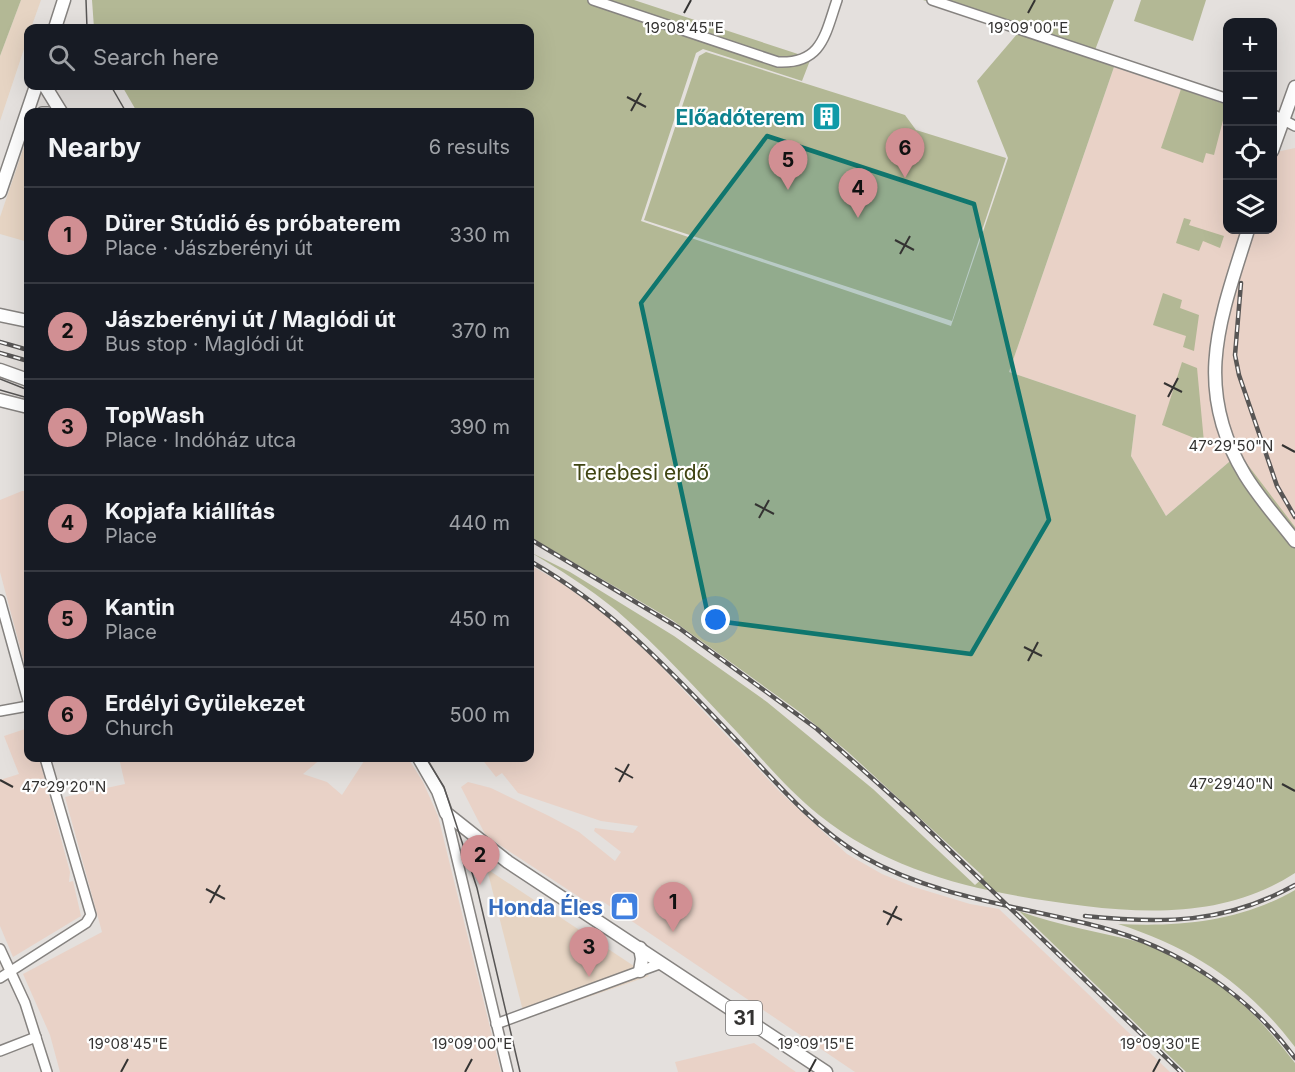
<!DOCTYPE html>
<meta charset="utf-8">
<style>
body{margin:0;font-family:Inter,sans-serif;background:#242831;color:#f1f3f6}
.controls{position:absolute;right:18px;top:18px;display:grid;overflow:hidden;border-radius:12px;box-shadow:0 6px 24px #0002}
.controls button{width:54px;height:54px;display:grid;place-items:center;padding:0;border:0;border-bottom:2px solid #363941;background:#171b24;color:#f1f3f6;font:30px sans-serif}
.you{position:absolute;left:716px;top:620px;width:21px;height:21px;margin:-15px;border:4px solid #fff;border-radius:50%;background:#1a73e8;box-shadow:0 0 0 9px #1a73e833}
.badge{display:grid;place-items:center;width:39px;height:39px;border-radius:50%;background:#d18f93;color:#111;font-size:20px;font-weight:700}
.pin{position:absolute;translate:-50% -50px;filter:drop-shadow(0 2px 3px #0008)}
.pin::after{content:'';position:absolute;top:32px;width:21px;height:18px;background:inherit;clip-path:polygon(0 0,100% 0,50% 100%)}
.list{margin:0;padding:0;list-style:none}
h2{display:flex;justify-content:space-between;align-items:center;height:78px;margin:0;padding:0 24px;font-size:26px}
h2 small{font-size:20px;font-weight:400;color:#9ea1a6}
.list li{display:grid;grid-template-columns:39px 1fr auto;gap:18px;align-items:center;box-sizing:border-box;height:96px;padding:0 24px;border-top:2px solid #363941}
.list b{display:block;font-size:22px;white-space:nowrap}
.list p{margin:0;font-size:20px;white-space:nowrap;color:#9ea1a6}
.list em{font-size:20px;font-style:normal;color:#9ea1a6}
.icon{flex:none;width:33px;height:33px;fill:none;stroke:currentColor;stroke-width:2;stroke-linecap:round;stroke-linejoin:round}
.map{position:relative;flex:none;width:1295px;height:1072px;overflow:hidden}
.search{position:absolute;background:#171b24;box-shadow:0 6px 24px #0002;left:24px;top:24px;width:510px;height:66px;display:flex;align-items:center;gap:15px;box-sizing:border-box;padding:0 21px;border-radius:12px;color:#9ea1a6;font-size:22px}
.panel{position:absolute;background:#171b24;box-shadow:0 6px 24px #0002;left:24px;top:108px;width:510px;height:654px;border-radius:12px}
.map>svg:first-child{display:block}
</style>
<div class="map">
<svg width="1295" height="1072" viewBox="0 0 1295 1072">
<rect width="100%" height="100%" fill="#e4e0dd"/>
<!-- commercial -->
<g fill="#e6d4c3">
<path d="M 21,0 L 41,0 L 31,28 L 28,28 L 28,37 L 0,121 L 0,56 Z"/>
<path d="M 28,135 L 28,242 L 0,234 L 0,217 Z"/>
<path d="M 487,869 L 649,976 L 525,1019 Z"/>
</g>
<!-- industrial -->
<g fill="#e9d2c7">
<path d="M 1114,67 L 1227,105 L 1228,230 L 1272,230 L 1273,149 L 1281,151 L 1295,148 L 1295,527 L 1249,469 L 1229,462 L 1166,516 L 1131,456 L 1136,415 L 1009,372 Z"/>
<path d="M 22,491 L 28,491 L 28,677 L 0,572 L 0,500 Z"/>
<path d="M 530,565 L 563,584 L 608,617 L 653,658 L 780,792 L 847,854 L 882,874 L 914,887 L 970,904 L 999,909 L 1170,1072 L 855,1072 L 602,901 L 596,908 L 486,836 L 461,787 L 468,782 L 491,788 L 549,816 L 579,832 L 615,861 L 621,852 L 594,831 L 595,828 L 633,833 L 638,826 L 601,821 L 518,793 L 502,773 L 496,777 L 481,758 L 530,758 Z"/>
<path d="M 28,728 L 28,758 L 39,758 L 70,872 L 69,882 L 73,881 L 81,916 L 13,957 L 0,926 L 0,780 L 19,774 L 4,736 Z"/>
<path d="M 119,758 L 322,758 L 303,774 L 327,782 L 342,795 L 366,758 L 408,758 L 423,782 L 438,816 L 501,1072 L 60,1072 L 50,1035 L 23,974 L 102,932 L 65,797 L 125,784 Z"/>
<path d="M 754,1043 L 796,1072 L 678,1072 L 675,1062 Z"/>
</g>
<!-- green -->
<g fill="#b3b895">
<path d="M 0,0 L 21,0 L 0,56 Z"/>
<path d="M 92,0 L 634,0 L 801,55 L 816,45 L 802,81 L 703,49 L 696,53 L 641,221 L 951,326 L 1008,158 L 977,81 L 1018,33 L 923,0 L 1114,0 L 1092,58 L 1114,67 L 1009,372 L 1136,415 L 1131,456 L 1166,516 L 1229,462 L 1241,456 L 1295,527 L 1295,873 C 1232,914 1158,915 1085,906 C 991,894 896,877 819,815 C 789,791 763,760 737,732 C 697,690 659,647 616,610 C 589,588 559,569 530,552 L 570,572 L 674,636 L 767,702 L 873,789 L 975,885 L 984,877 L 848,752 L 801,713 L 672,620 L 530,537 L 530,112 L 137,112 L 122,86 L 530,86 L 530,28 L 94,28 Z"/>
<path d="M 1141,0 L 1206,0 L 1193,41 L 1134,21 Z"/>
<path d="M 706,52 L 905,115 L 916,130 L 1006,158 L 952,321 L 644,220 L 699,56 Z"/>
<path d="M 1181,89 L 1227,105 L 1214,155 L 1206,153 L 1203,163 L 1161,148 Z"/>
<path d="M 1184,218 L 1191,220 L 1189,225 L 1224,236 L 1220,248 L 1203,241 L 1199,251 L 1176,243 Z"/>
<path d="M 1163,293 L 1182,300 L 1180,308 L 1199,315 L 1194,351 L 1183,347 L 1186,336 L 1153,325 Z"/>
<path d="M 1182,362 L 1197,368 L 1204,442 L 1162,425 Z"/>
<path d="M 1295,890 L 1295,1047 C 1247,984 1193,948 1118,924 C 1180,927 1239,922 1295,890 Z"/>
<path d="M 1019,911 C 1059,926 1101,932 1143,943 C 1205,961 1257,1013 1295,1063 L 1295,1072 L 1186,1072 Z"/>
</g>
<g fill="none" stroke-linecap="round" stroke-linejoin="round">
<defs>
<g id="minor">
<path d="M 593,0 L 778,62 C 822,64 825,35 837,0"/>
<path d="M 932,0 L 1228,99"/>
<path d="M 42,112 L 48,112"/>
<path d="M 1272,114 L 1295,126"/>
<path d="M 0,600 L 28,701"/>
<path d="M 0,711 L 28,706"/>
<path d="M 446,813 L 508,1072"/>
<path d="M 0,949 L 25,1003 L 47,1072"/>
<path d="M 0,978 L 86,923 L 91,915 L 45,758"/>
<path d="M 496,1024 L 662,963"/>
<path d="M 0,1051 L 36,1037"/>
</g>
<g id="major">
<path d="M 55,28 L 64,0"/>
<path d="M 45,86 L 61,112"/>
<path d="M 1272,151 L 1295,87"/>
<path d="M 0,192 L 36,86"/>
<path d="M 1248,230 C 1220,319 1192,387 1245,475 C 1259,498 1278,519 1295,541"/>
<path d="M 0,315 L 28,321"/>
<path d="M 0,370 L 28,380"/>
<path d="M 0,400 L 28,407"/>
<path d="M 419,758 L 438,791 L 446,813 L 508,862 L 826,1072"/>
<path d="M 640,948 L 642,959 L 640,971"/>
</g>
</defs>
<!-- minor casing -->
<use href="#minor" stroke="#868380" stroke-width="12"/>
<!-- major casing -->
<use href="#major" stroke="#868380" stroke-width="15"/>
<!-- minor -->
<use href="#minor" stroke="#fff" stroke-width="9"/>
<!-- major -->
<use href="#major" stroke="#fff" stroke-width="12"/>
<!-- tram -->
<g stroke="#585655" stroke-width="1.5">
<path d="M 86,0 L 87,28"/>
<path d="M 111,86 L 126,112"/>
<path d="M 0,379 L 28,390"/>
<path d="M 0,390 L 28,398"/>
<path d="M 426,758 L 444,787 L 477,888 L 520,1072"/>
</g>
<defs>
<g id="rail">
<path d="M 1241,283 L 1235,355 L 1239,375 L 1277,486 L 1295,517"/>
<path d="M 0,342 L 28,350"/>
<path d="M 0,353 L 28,361"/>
<path d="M 530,539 L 679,628 L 817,729 L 910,812 L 1181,1072"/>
<path d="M 530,561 C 617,611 672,673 741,745 C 778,785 815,828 862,856 C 936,898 1020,906 1100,927 C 1178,948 1247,993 1295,1058"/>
<path d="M 1085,916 C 1162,924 1225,924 1295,885"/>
</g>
</defs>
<!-- rail casing -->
<use href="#rail" stroke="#585655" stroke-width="4.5"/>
<!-- rail -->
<use href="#rail" stroke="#fff" stroke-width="2" stroke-dasharray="7" stroke-linecap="butt"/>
</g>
<!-- marked area -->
<path fill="#0f766e" fill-opacity="0.2" stroke="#0f766e" stroke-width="4.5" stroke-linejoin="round" d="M 767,136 L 974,204 L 1049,520 L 971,654 L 709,620 L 641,303 Z"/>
<!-- ticks -->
<path fill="none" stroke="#343332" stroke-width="2" d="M 684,13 L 691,0M 1028,13 L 1035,0M 627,97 L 646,107M 631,111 L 641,93M 895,240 L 914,250M 900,254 L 910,236M 1164,383 L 1182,392M 1168,397 L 1178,378M 1282,445 L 1295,452M 755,504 L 774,514M 759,518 L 769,500M 1024,647 L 1042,656M 1028,661 L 1038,642M 615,768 L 633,778M 0,780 L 13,787M 619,782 L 629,764M 1282,784 L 1295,791M 206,889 L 225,899M 210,903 L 220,885M 883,911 L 902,920M 887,925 L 897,906M 121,1072 L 128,1059M 465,1072 L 472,1059M 809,1072 L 816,1059M 1153,1072 L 1160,1059"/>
<!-- icons -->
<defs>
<symbol id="building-square" viewBox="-11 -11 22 22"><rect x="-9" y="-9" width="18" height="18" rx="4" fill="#0f9aa8" stroke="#fff"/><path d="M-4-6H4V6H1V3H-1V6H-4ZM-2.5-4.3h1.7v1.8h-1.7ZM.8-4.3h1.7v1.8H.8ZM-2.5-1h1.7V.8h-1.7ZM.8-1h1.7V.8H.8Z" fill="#fff"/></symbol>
<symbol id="shop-square" viewBox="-11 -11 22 22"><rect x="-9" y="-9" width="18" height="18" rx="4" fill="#3f7fe0" stroke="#fff"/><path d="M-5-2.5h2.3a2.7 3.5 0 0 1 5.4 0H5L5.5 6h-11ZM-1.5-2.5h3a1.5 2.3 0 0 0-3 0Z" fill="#fff"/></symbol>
</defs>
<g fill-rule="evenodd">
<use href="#building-square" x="810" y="100" width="33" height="33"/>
<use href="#shop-square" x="608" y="890" width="33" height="33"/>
</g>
<g text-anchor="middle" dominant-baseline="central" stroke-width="4.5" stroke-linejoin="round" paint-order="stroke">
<!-- shield labels -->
<rect fill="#fff" stroke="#717070" stroke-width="1.5" x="726" y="1001" width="36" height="34" rx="4.5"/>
<g font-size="20" font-weight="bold" fill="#343332">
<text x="744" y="1018">31</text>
</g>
<!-- culture labels -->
<g font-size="21" font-weight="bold" fill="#0d838f" stroke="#fff" text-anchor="end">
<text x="805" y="117">Előadóterem</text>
</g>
<!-- park labels -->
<g font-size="21" fill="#404513" stroke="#fff">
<text x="641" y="472">Terebesi erdő</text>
</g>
<!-- shop labels -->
<g font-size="21" font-weight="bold" fill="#366cbe" stroke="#fff" text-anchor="end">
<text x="603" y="907">Honda Éles</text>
</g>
</g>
<g font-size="15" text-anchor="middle" fill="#343332" stroke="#fff" stroke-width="4.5" stroke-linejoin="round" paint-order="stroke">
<text x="684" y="33">19°08'45"E</text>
<text x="1028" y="33">19°09'00"E</text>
<text x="1231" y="451">47°29'50"N</text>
<text x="1231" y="789">47°29'40"N</text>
<text x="64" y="792">47°29'20"N</text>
<text x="128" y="1049">19°08'45"E</text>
<text x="472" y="1049">19°09'00"E</text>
<text x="816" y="1049">19°09'15"E</text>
<text x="1160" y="1049">19°09'30"E</text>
</g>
</svg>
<div class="controls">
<button>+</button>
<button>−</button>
<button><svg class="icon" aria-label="locate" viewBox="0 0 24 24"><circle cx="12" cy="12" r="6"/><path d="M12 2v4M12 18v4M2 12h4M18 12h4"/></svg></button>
<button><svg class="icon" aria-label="layers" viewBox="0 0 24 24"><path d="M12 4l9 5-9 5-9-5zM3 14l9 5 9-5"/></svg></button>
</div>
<div class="you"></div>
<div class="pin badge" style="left:673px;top:932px">1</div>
<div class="pin badge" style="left:480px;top:885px">2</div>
<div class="pin badge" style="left:589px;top:977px">3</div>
<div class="pin badge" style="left:858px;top:218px">4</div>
<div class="pin badge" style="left:788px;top:190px">5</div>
<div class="pin badge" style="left:905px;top:178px">6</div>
<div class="search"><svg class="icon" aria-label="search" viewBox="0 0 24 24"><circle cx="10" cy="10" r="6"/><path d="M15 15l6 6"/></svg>Search here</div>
<section class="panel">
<h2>Nearby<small>6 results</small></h2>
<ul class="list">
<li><span class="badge">1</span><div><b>Dürer Stúdió és próbaterem</b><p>Place · Jászberényi út</p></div><em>330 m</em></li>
<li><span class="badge">2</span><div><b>Jászberényi út / Maglódi út</b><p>Bus stop · Maglódi út</p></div><em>370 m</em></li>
<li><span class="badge">3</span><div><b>TopWash</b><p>Place · Indóház utca</p></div><em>390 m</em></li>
<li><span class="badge">4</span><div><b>Kopjafa kiállítás</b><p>Place</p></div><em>440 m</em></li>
<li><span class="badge">5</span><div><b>Kantin</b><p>Place</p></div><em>450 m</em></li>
<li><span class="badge">6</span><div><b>Erdélyi Gyülekezet</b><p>Church</p></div><em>500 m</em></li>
</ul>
</section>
</div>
